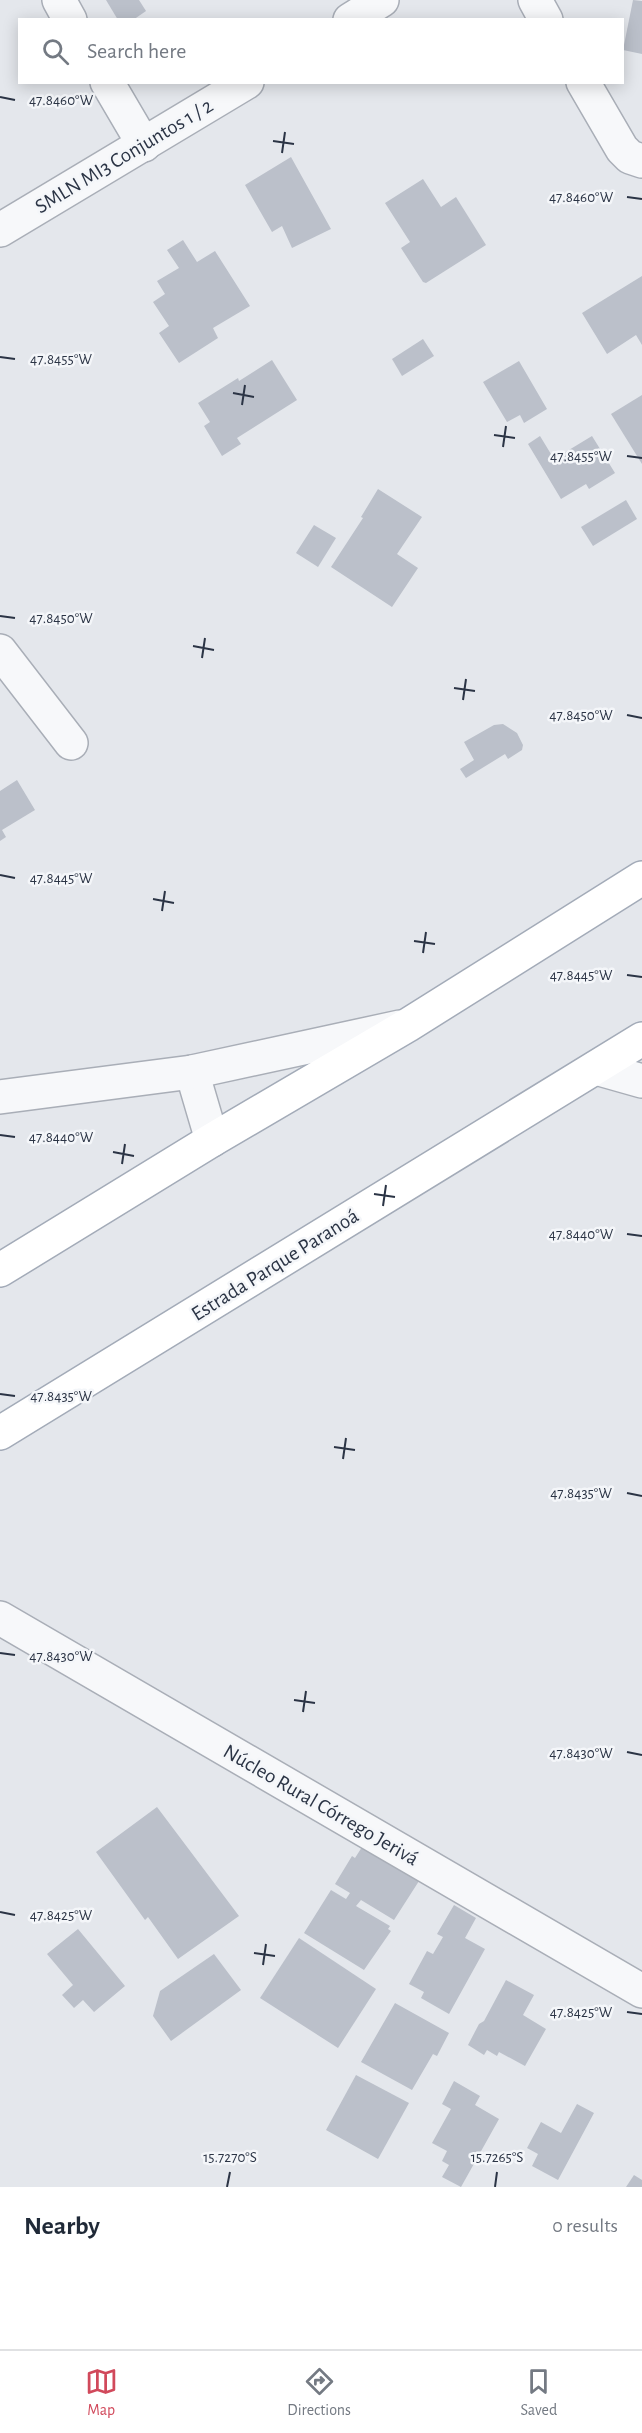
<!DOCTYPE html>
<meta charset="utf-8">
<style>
body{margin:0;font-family:"Alegreya Sans",sans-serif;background:#f2f2f3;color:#1f2937}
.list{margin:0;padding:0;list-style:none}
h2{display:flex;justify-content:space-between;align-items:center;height:78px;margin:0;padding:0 24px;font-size:26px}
h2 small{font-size:20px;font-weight:400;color:#747a83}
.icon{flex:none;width:33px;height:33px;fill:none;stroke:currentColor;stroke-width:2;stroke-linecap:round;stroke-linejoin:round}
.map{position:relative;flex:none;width:642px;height:2187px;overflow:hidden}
.search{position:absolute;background:#fff;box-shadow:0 3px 15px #0003;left:18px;right:18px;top:18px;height:66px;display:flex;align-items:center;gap:15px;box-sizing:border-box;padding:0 21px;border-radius:0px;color:#747a83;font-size:22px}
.sheet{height:162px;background:#fff}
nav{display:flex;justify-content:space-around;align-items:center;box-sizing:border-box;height:84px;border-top:2px solid #e0e1e3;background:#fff;font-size:16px;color:#747a83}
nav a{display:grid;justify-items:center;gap:3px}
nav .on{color:#d1495b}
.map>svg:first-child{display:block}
</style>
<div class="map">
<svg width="642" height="2187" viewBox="0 0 642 2187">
<rect width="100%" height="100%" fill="#e4e7ec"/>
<!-- building -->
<g fill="#bbc0ca">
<path d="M 106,0 L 139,0 L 146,11 L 133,20 L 118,20 Z"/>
<path d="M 633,0 L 642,1 L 642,54 L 623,50 Z"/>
<path d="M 291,157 L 331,229 L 292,248 L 282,226 L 272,232 L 245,185 Z"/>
<path d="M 423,179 L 441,207 L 456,197 L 486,245 L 426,283 L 423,282 L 401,248 L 410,242 L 385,203 Z"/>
<path d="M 183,240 L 197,262 L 215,251 L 250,306 L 213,328 L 218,338 L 179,363 L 159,333 L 169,326 L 153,302 L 165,294 L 157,281 L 179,268 L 167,250 Z"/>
<path d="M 642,276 L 642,345 L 636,335 L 607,354 L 582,313 Z"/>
<path d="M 423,339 L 434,356 L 402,376 L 392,359 Z"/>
<path d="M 272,360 L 297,400 L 237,438 L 241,444 L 222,456 L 204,426 L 210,422 L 198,403 L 238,378 L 239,381 Z"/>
<path d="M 519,361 L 547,409 L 524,423 L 520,415 L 507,422 L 483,382 Z"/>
<path d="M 642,395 L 642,464 L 611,414 Z"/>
<path d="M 540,436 L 554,459 L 592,436 L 615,473 L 589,489 L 586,484 L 561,499 L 528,444 Z"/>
<path d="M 378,489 L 422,517 L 397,554 L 418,568 L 392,607 L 331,567 L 363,518 L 361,517 Z"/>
<path d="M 626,500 L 637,519 L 593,546 L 581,527 Z"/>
<path d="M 314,525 L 336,538 L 318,567 L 296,553 Z"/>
<path d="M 503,724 L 517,733 L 523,745 L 522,750 L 508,759 L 505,754 L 466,778 L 460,769 L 474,760 L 464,742 L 494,725 Z"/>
<path d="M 17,780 L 35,810 L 2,830 L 6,837 L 0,841 L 0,791 Z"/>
<path d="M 157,1807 L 239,1916 L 178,1959 L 148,1917 L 145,1920 L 96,1852 Z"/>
<path d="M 362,1847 L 419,1881 L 394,1920 L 361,1900 L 356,1906 L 390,1926 L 388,1929 L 391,1931 L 364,1970 L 304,1933 L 331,1890 L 346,1899 L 350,1893 L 335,1884 L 352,1856 L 355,1858 Z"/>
<path d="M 454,1905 L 476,1918 L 465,1938 L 485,1949 L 449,2014 L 421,1998 L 424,1992 L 409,1984 L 427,1951 L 433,1954 L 443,1937 L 437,1934 Z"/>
<path d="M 78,1929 L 125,1986 L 94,2012 L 83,2000 L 74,2008 L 62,1995 L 73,1985 L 47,1954 Z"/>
<path d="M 299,1938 L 376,1989 L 338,2048 L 260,1998 Z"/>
<path d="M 214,1954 L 241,1990 L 171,2041 L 153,2016 L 160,1991 Z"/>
<path d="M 506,1980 L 534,1995 L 523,2015 L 546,2029 L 525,2066 L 499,2052 L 497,2056 L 487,2050 L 484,2055 L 468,2045 L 479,2024 L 484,2021 Z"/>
<path d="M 395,2003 L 449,2033 L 437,2056 L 433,2054 L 412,2090 L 361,2062 Z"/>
<path d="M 356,2075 L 409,2103 L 378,2159 L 326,2130 Z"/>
<path d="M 454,2081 L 480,2096 L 475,2105 L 499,2119 L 461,2187 L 442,2177 L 449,2165 L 442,2161 L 447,2151 L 432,2143 L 451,2109 L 442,2104 Z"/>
<path d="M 577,2104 L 594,2113 L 558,2180 L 532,2166 L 538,2154 L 527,2148 L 541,2122 L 561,2133 Z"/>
<path d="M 634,2175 L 642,2180 L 642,2187 L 626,2187 Z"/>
</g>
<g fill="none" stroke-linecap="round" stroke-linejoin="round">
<defs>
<g id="minor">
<path d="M 59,0 L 70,20"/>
<path d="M 535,0 L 546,20"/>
<path d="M 350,20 L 382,0"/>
<path d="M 107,82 L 144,145"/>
<path d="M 583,82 L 622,149 L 630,157 L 642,161"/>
<path d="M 0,230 L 247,82"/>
<path d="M 0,651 L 71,743"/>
<path d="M 596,1068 L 642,1081"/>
<path d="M 192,1072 L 212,1140"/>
<path d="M 0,1097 L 192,1072 L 400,1027"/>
<path d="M 0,1618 L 642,1991"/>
</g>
<g id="major">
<path d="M 0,1270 L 212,1140 L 408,1025 L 642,878"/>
<path d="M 0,1433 L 642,1039"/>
</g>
</defs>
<!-- minor casing -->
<use href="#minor" stroke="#a9aeb7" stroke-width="36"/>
<!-- major casing -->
<use href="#major" stroke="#a3abb8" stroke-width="36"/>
<!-- minor -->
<use href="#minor" stroke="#f7f8fa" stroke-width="33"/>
<!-- major -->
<use href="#major" stroke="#fff" stroke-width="33"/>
</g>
<!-- ticks -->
<path fill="none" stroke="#2b3445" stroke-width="2" d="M 0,97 L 15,100M 273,141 L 294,144M 282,153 L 285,132M 627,197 L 642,199M 0,357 L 15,359M 233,393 L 254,397M 242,405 L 245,385M 494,435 L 515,438M 503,447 L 506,426M 627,456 L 642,458M 0,616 L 15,618M 193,646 L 214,650M 202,658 L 205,638M 454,688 L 475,691M 463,700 L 466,679M 627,715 L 642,718M 0,875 L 15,878M 153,899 L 174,903M 162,911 L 165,891M 414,941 L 435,944M 423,953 L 426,932M 627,975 L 642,977M 0,1135 L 15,1137M 113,1152 L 134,1156M 122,1164 L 125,1144M 374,1194 L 395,1197M 383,1206 L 386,1185M 627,1234 L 642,1236M 0,1394 L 15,1396M 334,1447 L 355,1450M 343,1459 L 346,1438M 627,1493 L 642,1496M 0,1653 L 15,1655M 294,1700 L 315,1703M 303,1712 L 306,1691M 627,1752 L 642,1755M 0,1912 L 15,1915M 254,1953 L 275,1956M 263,1965 L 266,1944M 627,2012 L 642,2014M 227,2187 L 230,2172M 495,2187 L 497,2172"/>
<g text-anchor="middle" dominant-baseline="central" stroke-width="5" stroke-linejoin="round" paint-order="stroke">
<!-- street labels -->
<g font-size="21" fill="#2b3445" stroke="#f4f6f9">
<text transform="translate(124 156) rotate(-31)">SMLN MI3 Conjuntos 1 / 2</text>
<text transform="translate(275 1265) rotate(-32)">Estrada Parque Paranoá</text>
<text transform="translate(321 1805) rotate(30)">Núcleo Rural Córrego Jerivá</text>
</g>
</g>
<g font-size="15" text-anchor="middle" fill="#2b3445" stroke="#f4f6f9" stroke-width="5" stroke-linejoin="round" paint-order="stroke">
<text x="61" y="105">47.8460°W</text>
<text x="581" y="202">47.8460°W</text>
<text x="61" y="364">47.8455°W</text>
<text x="581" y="461">47.8455°W</text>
<text x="61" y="623">47.8450°W</text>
<text x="581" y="720">47.8450°W</text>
<text x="61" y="883">47.8445°W</text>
<text x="581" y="980">47.8445°W</text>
<text x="61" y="1142">47.8440°W</text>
<text x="581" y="1239">47.8440°W</text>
<text x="61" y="1401">47.8435°W</text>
<text x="581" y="1498">47.8435°W</text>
<text x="61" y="1661">47.8430°W</text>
<text x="581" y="1758">47.8430°W</text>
<text x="61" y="1920">47.8425°W</text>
<text x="581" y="2017">47.8425°W</text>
<text x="230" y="2162">15.7270°S</text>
<text x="497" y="2162">15.7265°S</text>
</g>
</svg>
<div class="search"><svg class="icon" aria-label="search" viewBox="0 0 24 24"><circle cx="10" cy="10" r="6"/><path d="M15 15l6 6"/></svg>Search here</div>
</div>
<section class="sheet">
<h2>Nearby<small>0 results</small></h2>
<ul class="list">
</ul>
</section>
<nav>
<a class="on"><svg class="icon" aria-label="map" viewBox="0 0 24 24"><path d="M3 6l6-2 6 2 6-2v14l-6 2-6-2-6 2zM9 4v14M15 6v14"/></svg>Map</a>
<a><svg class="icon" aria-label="directions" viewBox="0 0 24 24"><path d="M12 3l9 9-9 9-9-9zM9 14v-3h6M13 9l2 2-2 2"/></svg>Directions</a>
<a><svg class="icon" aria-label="saved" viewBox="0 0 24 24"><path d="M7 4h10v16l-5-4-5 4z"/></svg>Saved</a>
</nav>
